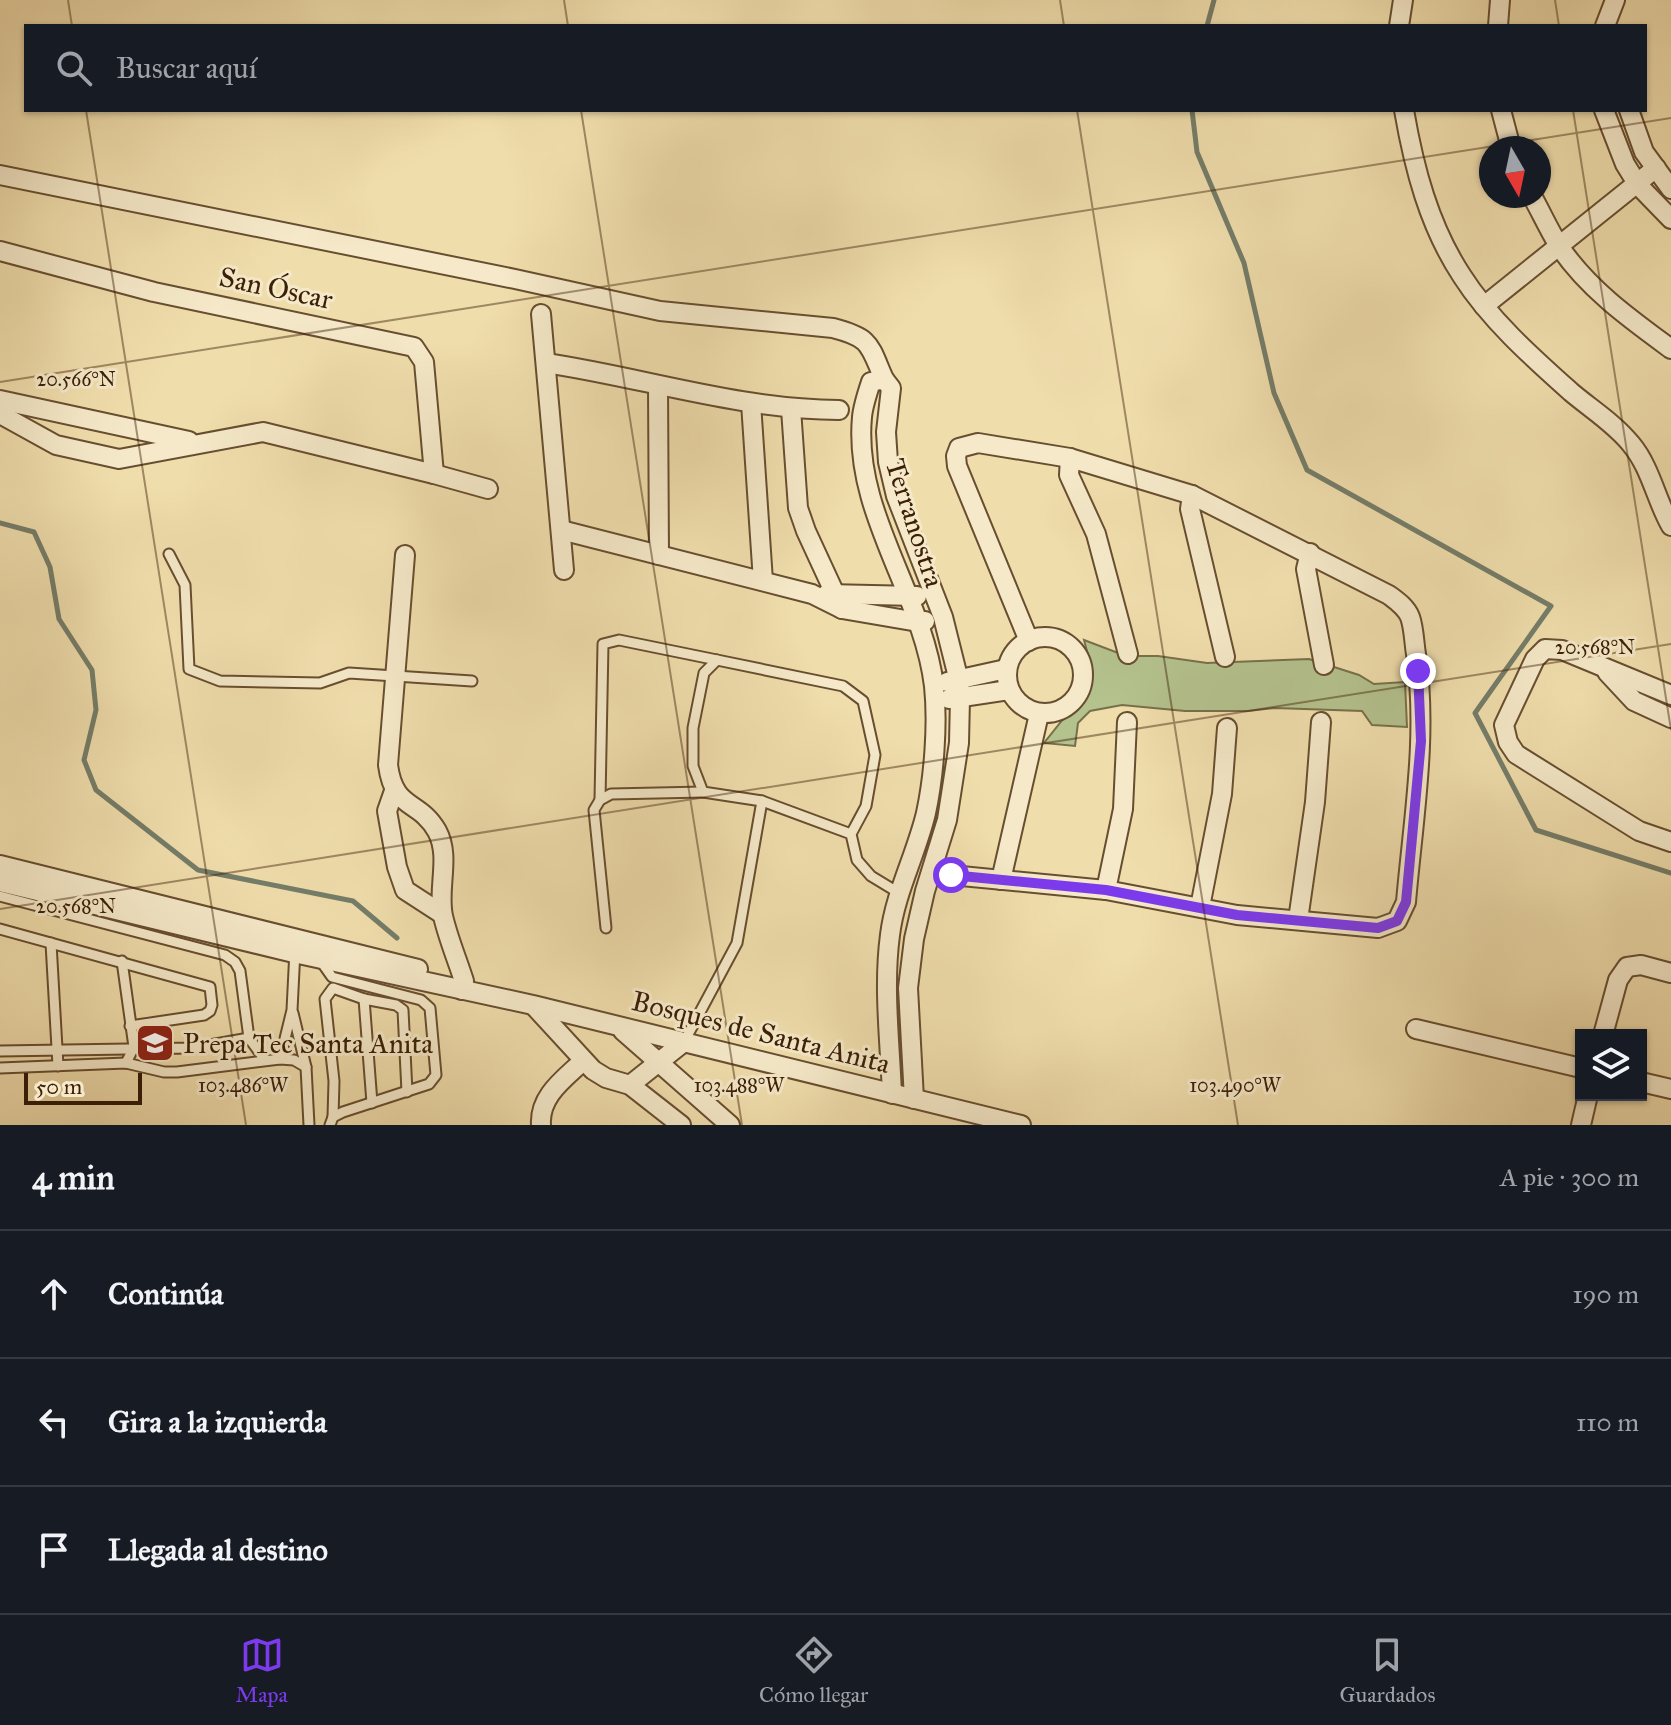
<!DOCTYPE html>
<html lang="es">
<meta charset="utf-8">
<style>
body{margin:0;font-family:"IM FELL Great Primer",serif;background:#20242c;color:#f1f3f6}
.controls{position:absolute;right:24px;bottom:24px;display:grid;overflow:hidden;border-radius:0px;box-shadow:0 2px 6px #0004}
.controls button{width:72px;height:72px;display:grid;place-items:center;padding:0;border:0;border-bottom:2px solid #363941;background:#171b24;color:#f1f3f6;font:40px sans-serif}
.compass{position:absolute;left:1479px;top:136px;width:72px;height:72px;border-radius:50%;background:#171b24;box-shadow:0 2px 6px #0004;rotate:171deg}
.scale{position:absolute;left:24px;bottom:20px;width:118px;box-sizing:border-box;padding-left:8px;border:4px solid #3b1f07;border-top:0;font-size:22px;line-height:28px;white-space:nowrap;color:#3b1f07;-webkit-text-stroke:6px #f5e9c9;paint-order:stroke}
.stop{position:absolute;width:24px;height:24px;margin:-18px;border:6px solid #7c3aed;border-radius:50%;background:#fff}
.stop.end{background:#7c3aed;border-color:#fff;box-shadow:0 2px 8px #0008}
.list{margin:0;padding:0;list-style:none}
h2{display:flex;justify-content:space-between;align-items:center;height:104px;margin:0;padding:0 32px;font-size:34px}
h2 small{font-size:26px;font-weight:400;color:#9ea1a6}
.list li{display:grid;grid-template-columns:52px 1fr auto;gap:24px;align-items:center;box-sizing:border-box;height:128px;padding:0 32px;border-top:2px solid #363941}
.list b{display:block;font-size:30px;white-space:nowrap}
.list em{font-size:26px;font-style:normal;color:#9ea1a6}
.icon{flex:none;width:44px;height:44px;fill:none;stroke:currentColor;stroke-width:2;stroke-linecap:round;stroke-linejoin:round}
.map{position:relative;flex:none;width:1671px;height:1125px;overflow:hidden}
.search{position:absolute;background:#171b24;box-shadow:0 2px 6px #0004;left:24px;right:24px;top:24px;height:88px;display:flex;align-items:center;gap:20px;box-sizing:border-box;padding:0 28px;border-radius:0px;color:#9ea1a6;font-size:30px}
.sheet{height:488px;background:#171b24}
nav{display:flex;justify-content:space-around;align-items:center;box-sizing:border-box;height:112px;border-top:2px solid #363941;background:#171b24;font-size:22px;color:#9ea1a6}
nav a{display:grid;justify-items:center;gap:4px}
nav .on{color:#7c3aed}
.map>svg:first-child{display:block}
</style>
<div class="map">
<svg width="1671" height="1125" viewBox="0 0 1671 1125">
<rect width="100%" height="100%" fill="#f0ddac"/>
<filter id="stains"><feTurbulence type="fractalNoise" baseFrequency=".0025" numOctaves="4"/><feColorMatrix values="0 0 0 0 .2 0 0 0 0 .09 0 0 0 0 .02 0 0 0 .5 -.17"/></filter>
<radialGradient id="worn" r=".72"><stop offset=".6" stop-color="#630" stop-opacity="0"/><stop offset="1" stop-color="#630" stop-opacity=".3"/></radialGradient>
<!-- green -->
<path fill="#b4c28e" stroke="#78704a" stroke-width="2" d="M 1084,640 L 1126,656 L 1158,656 L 1207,663 L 1309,659 L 1359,675 L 1374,684 L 1405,682 L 1407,727 L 1372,725 L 1362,711 L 1275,708 L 1248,711 L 1185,711 L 1122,705 L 1090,711 L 1078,723 L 1075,746 L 1044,743 L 1064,718 L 1084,703 L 1093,674 Z"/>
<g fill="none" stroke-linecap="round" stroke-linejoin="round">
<!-- stream -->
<g stroke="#747d69" stroke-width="5">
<path d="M 1207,26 L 1214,0"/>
<path d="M 1192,110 L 1197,152 L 1244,263 L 1274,393 L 1307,470 L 1551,606 L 1475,713 L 1536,830 L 1671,873"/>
<path d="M 0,523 L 34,532 L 50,567 L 59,619 L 92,670 L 96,710 L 84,760 L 96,790 L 198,870 L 353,901 L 397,938"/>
</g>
<defs>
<g id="service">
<path d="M 169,554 L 185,585 L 189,669 L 220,681 L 320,683 L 349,673 L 472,681"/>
<path d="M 600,800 L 603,644 L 619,640 L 717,660"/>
<path d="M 851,834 L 762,801 L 703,792 L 693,766 L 693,728 L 704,673 L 717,660 L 843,686 L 863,701 L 875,755 L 866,806 L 851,834 L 857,860 L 871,876 L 899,893"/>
<path d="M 0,896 L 225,955 L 235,962 L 240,971 L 249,1038 L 265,1060"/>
<path d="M 606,928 L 594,810 L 600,800 L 611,794 L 703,792"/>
<path d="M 0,929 L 210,987 L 212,1005 L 210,1011 L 204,1015 L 130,1026"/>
<path d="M 51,943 L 58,1066"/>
<path d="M 320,960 L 332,977 L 421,1000 L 430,1008 L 436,1075 L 429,1084 L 343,1112 L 333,1117 L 330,1125"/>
<path d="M 122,961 L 134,1047 L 126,1063"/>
<path d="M 364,999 L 372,1103"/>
<path d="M 293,1013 L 306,1067 L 309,1125"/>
<path d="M 684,1042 L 737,943 L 762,801"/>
<path d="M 0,1051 L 193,1048 L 249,1038"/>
<path d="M 280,1059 L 294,1060 L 306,1067"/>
<path d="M 0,1068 L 126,1063 L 164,1072 L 177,1072 L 280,1059 L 292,1010 L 295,950"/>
<path d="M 333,1117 L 334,1081 L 325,999 L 333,988 L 364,999 L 396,1005 L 403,1010 L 407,1092"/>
</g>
<g id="minor">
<path d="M 1399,26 L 1403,0"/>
<path d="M 1498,26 L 1500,0"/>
<path d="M 1605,26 L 1615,0"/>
<path d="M 1404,110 C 1414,168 1429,226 1462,276 C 1490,320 1533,358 1571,392 C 1591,409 1614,423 1631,444 C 1651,468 1656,500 1671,526"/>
<path d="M 1501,110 L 1511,148"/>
<path d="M 1604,110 L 1625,164 L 1638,185 L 1671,219"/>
<path d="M 1629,110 L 1644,152 L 1671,189"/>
<path d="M 0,175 L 515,279 L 660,311 L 833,328 C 872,338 869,345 884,379"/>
<path d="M 1532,196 C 1541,212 1549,230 1559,246 C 1588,289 1630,319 1671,349"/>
<path d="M 0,251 L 154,292 L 414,347 L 424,362 L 434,474 L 263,432 L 119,459 L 56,445 L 0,414"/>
<path d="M 1484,306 L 1656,168"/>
<path d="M 541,314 L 564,570"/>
<path d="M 546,363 C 645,378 737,409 839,410"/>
<path d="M 658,387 L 659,555"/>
<path d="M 0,400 L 189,441"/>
<path d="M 751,403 L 763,581"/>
<path d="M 791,409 L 798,508 L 806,531 L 842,609"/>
<path d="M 1070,458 L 1069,475 L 1096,534 L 1128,654"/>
<path d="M 434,474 L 488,489"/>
<path d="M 1192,495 L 1190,509 L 1225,657"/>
<path d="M 561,530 L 812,594 L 842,609 L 918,622 L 925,621"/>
<path d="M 1310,553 L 1306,569 L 1324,665"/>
<path d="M 405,555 L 388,765 C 394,811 419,799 437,831 C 451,857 437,888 443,916 C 448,938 457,959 464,981 L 462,990"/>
<path d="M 827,594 L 917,596"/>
<circle cx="1045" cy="675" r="38"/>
<path d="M 1607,672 L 1634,701 L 1671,718"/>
<path d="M 947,682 L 1006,669"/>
<path d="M 1671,695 L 1562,650 L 1545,649 L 1535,659 L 1504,725 L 1508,742 L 1516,754 L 1639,831 L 1671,842"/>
<path d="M 949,699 L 1009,690"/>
<path d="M 394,791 L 387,811 L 397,867 L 405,890 L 442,914"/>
<path d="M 0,865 L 418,969"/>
<path d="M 951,875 L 1106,890 L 1237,915 L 1378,928 L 1397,921 L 1406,902 C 1413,820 1428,736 1416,654 C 1414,642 1414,628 1410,617 C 1406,607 1397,601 1389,595 L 1192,495 L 1070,458 L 978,443 L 959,448 L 956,456 L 957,466 L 1029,641"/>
<path d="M 1001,880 L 1039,714"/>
<path d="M 0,882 L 294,953 L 533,1005 L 1021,1125"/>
<path d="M 1106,890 L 1123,809 L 1127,722"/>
<path d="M 1200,907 L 1222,794 L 1227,728"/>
<path d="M 1298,920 L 1315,802 L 1321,722"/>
<path d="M 535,1007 L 593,1070 L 606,1078 L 630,1085 L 681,1125"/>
<path d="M 1416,1029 L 1581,1068"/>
<path d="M 623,1031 L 730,1125"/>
<path d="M 1603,1035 L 1618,980 L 1627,967 L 1641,965 L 1671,973"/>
<path d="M 1641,1082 L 1671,1089"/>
<path d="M 630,1085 L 684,1042"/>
<path d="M 892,1094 C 890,1042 883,987 890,935 C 895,893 916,855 926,813 C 934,776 938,724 934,686 C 923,594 853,513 862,417 C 863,406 867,394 871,382 L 884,379 L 891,388 L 886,432 L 888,462 L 896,496 L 943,617 L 959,681 L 960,698 L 959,743 L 947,820 L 925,891 L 914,939 L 908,988 L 914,1099"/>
<path d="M 541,1125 C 539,1096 564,1079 583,1061"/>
<path d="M 1581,1125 L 1588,1095"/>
</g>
</defs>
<!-- service casing -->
<use href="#service" stroke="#684e30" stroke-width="13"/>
<!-- minor casing -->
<use href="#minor" stroke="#684e30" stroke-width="22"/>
<!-- service -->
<use href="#service" stroke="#f5e9c9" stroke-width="9"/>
<!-- minor -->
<use href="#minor" stroke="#f5e9c9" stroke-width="18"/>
</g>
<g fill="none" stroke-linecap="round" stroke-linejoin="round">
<!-- route -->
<path stroke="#7c3aed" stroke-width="10" d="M 951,875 L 1106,890 L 1237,915 L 1378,928 L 1397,921 L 1406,902 L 1421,741 L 1418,671"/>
</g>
<!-- ticks -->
<path fill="none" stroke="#3b1f07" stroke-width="2" stroke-opacity="0.45" d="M 68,0 L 72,26M 564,0 L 568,26M 1060,0 L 1064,26M 1555,0 L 1559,26M 86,110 L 246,1125M 581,110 L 742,1125M 1077,110 L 1238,1125M 1573,110 L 1671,730M 0,382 L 1671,118M 0,909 L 1671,644"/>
<!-- icons -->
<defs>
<symbol id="university-square" viewBox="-11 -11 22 22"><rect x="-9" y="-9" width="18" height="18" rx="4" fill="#8f2418" stroke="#f5e9c9"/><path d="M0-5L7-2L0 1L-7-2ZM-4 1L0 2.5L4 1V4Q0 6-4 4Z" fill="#fff"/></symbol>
</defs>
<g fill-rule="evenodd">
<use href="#university-square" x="133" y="1021" width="44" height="44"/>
</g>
<g text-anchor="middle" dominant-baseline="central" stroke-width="6" stroke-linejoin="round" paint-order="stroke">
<!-- street labels -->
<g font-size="28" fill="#3b1f07" stroke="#f5e9c9">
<text transform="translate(276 288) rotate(12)">San Óscar</text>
<text transform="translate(915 523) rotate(72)">Terranostra</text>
<text transform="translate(761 1032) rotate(14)">Bosques de Santa Anita</text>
</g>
<!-- poi labels -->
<g font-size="28" fill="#3b1f07" stroke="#f5e9c9" text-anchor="start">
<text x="183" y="1043">Prepa Tec Santa Anita</text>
</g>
</g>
<g font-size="20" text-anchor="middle" fill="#3b1f07" stroke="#f5e9c9" stroke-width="6" stroke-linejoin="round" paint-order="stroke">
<text x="76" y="386">20.566°N</text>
<text x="1595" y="654">20.568°N</text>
<text x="76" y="913">20.568°N</text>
<text x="243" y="1092">103.486°W</text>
<text x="739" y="1092">103.488°W</text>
<text x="1235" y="1092">103.490°W</text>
</g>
<rect width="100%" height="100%" filter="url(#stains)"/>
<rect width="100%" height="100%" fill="url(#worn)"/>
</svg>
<div class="controls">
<button><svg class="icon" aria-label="layers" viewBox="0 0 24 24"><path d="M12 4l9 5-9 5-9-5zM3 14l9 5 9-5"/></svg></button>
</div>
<svg class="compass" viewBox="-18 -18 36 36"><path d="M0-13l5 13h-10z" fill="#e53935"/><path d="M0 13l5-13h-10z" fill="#9ea1a6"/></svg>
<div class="scale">50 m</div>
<div class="stop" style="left:951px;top:875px"></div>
<div class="stop end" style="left:1418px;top:671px"></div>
<div class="search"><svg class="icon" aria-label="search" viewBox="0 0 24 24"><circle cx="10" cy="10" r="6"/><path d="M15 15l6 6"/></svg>Buscar aquí</div>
</div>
<section class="sheet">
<h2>4 min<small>A pie · 300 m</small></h2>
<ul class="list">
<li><svg class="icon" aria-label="ahead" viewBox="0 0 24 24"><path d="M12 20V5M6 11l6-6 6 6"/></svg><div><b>Continúa</b></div><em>190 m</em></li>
<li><svg class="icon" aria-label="left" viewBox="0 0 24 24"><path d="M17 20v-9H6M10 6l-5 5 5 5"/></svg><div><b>Gira a la izquierda</b></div><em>110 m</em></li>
<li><svg class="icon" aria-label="arrive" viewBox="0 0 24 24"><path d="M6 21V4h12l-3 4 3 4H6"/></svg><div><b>Llegada al destino</b></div></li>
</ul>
</section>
<nav>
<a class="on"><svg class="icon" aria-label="map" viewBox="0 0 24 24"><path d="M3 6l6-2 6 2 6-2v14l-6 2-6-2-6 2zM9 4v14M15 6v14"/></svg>Mapa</a>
<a><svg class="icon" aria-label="directions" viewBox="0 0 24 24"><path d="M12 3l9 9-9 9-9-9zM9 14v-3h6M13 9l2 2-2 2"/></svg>Cómo llegar</a>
<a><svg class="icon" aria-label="saved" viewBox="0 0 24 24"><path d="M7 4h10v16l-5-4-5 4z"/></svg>Guardados</a>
</nav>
